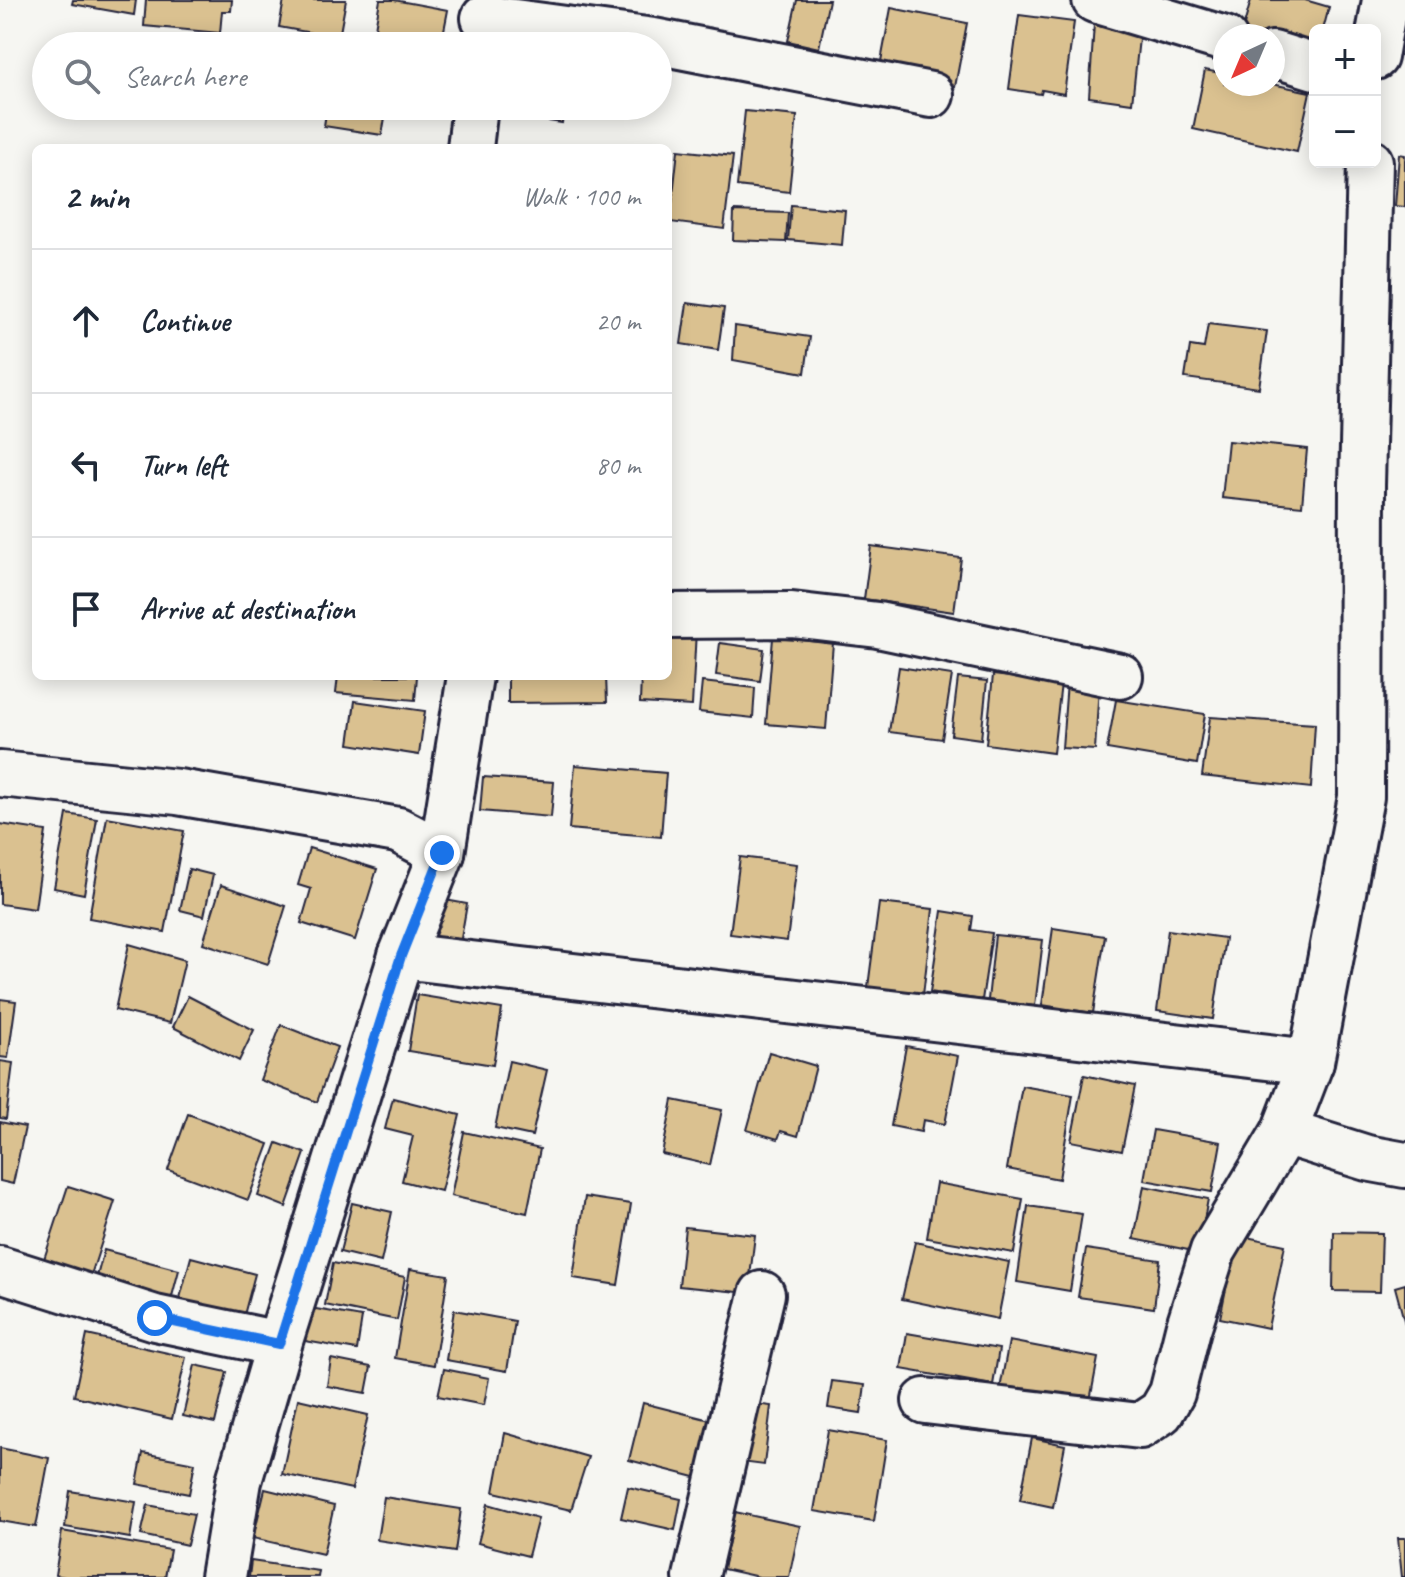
<!DOCTYPE html>
<meta charset="utf-8">
<style>
body{margin:0;font-family:Caveat,sans-serif;background:#f2f2f3;color:#1f2937}
.controls{position:absolute;right:24px;top:24px;display:grid;overflow:hidden;border-radius:12px;box-shadow:0 4px 20px #0003}
.controls button{width:72px;height:72px;display:grid;place-items:center;padding:0;border:0;border-bottom:2px solid #e0e1e3;background:#fff;color:#1f2937;font:40px sans-serif}
.compass{position:absolute;left:1213px;top:24px;width:72px;height:72px;border-radius:50%;background:#fff;box-shadow:0 4px 20px #0003;rotate:224deg}
.stop{position:absolute;width:24px;height:24px;margin:-18px;border:6px solid #1a73e8;border-radius:50%;background:#fff}
.stop.end{background:#1a73e8;border-color:#fff;box-shadow:0 2px 8px #0008}
.list{margin:0;padding:0;list-style:none}
h2{display:flex;justify-content:space-between;align-items:center;height:104px;margin:0;padding:0 32px;font-size:34px}
h2 small{font-size:26px;font-weight:400;color:#747a83}
.list li{display:grid;grid-template-columns:52px 1fr auto;gap:24px;align-items:center;box-sizing:border-box;height:144px;padding:0 32px;border-top:2px solid #e0e1e3}
.list b{display:block;font-size:30px;white-space:nowrap}
.list em{font-size:26px;font-style:normal;color:#747a83}
.icon{flex:none;width:44px;height:44px;fill:none;stroke:currentColor;stroke-width:2;stroke-linecap:round;stroke-linejoin:round}
.map{position:relative;flex:none;width:1405px;height:1577px;overflow:hidden}
.search{position:absolute;background:#fff;box-shadow:0 4px 20px #0003;left:32px;top:32px;width:640px;height:88px;display:flex;align-items:center;gap:20px;box-sizing:border-box;padding:0 28px;border-radius:44px;color:#747a83;font-size:30px}
.panel{position:absolute;background:#fff;box-shadow:0 4px 20px #0003;left:32px;top:144px;width:640px;height:536px;border-radius:12px}
.map>svg:first-child{display:block}
</style>
<div class="map">
<svg width="1405" height="1577" viewBox="0 0 1405 1577">
<rect width="100%" height="100%" fill="#f6f6f2"/>
<filter id="ink" filterUnits="userSpaceOnUse"><feTurbulence type="fractalNoise" baseFrequency=".0125" numOctaves="2"/><feDisplacementMap in="SourceGraphic" scale="16" xChannelSelector="R" yChannelSelector="G"/><feConvolveMatrix kernelMatrix="1 2 1 2 8 2 1 2 1" color-interpolation-filters="sRGB"/></filter>
<g filter="url(#ink)">
<!-- building -->
<g fill="#dac190" stroke="#22223b" stroke-width="2">
<path d="M 73,0 L 136,0 L 134,15 L 72,4 Z"/>
<path d="M 146,0 L 232,0 L 231,11 L 222,11 L 220,33 L 144,26 Z"/>
<path d="M 284,0 L 346,0 L 339,38 L 279,27 Z"/>
<path d="M 380,0 L 394,0 L 448,10 L 441,46 L 372,46 Z"/>
<path d="M 797,0 L 829,0 L 819,48 L 788,41 Z"/>
<path d="M 1251,0 L 1305,0 L 1329,7 L 1323,30 L 1315,30 L 1315,58 L 1273,36 L 1241,36 Z"/>
<path d="M 891,8 L 967,23 L 955,87 L 879,72 Z"/>
<path d="M 1019,15 L 1074,22 L 1064,94 L 1042,90 L 1041,94 L 1009,89 Z"/>
<path d="M 1094,24 L 1140,29 L 1132,103 L 1089,97 Z"/>
<path d="M 1205,70 L 1225,74 L 1225,84 L 1272,84 L 1310,92 L 1297,152 L 1193,129 Z"/>
<path d="M 253,106 L 310,106 L 309,114 Z"/>
<path d="M 327,106 L 387,106 L 382,135 L 324,126 Z"/>
<path d="M 505,106 L 564,106 L 562,123 L 504,114 Z"/>
<path d="M 745,111 L 797,116 L 789,192 L 737,186 Z"/>
<path d="M 678,150 L 733,156 L 724,229 L 670,222 Z"/>
<path d="M 1399,154 L 1405,155 L 1405,207 L 1395,206 Z"/>
<path d="M 791,205 L 845,210 L 842,245 L 788,240 Z"/>
<path d="M 734,211 L 788,213 L 786,242 L 733,240 Z"/>
<path d="M 687,303 L 724,308 L 718,350 L 681,344 Z"/>
<path d="M 1208,324 L 1267,331 L 1259,388 L 1185,378 L 1190,346 L 1204,348 Z"/>
<path d="M 735,326 L 810,337 L 805,373 L 733,360 Z"/>
<path d="M 1228,441 L 1307,449 L 1302,506 L 1222,498 Z"/>
<path d="M 871,546 L 961,558 L 954,612 L 864,599 Z"/>
<path d="M 668,628 L 696,630 L 692,706 L 640,703 L 641,676 L 668,676 Z"/>
<path d="M 773,638 L 833,643 L 826,729 L 766,724 Z"/>
<path d="M 720,643 L 764,649 L 760,681 L 716,675 Z"/>
<path d="M 899,667 L 952,675 L 942,739 L 889,732 Z"/>
<path d="M 993,675 L 1061,683 L 1053,753 L 986,744 Z"/>
<path d="M 338,676 L 417,676 L 415,700 L 336,693 Z"/>
<path d="M 508,676 L 606,676 L 607,702 L 508,703 Z"/>
<path d="M 958,678 L 987,681 L 981,739 L 951,735 Z"/>
<path d="M 702,682 L 755,688 L 753,718 L 699,712 Z"/>
<path d="M 1067,682 L 1099,685 L 1095,750 L 1062,748 Z"/>
<path d="M 1116,700 L 1205,714 L 1197,764 L 1107,749 Z"/>
<path d="M 355,701 L 425,711 L 419,755 L 349,744 Z"/>
<path d="M 1210,717 L 1315,724 L 1311,788 L 1202,776 Z"/>
<path d="M 575,765 L 666,773 L 661,837 L 569,829 Z"/>
<path d="M 483,777 L 554,782 L 551,817 L 480,811 Z"/>
<path d="M 67,814 L 97,819 L 84,894 L 54,888 Z"/>
<path d="M 107,817 L 184,831 L 165,932 L 89,918 Z"/>
<path d="M 0,824 L 46,831 L 35,909 L 0,904 Z"/>
<path d="M 309,848 L 377,869 L 355,940 L 301,923 L 311,889 L 298,885 Z"/>
<path d="M 740,857 L 797,864 L 787,941 L 730,934 Z"/>
<path d="M 189,869 L 213,875 L 204,916 L 180,910 Z"/>
<path d="M 221,885 L 286,906 L 268,964 L 203,943 Z"/>
<path d="M 440,899 L 467,904 L 459,950 L 433,945 Z"/>
<path d="M 879,903 L 933,909 L 923,995 L 868,987 Z"/>
<path d="M 942,911 L 973,916 L 971,930 L 992,933 L 982,1000 L 930,992 Z"/>
<path d="M 1053,928 L 1105,936 L 1093,1013 L 1042,1005 Z"/>
<path d="M 1168,930 L 1225,938 L 1213,1019 L 1157,1011 Z"/>
<path d="M 995,935 L 1043,940 L 1035,1006 L 988,1000 Z"/>
<path d="M 129,944 L 185,960 L 170,1023 L 115,1010 Z"/>
<path d="M 417,995 L 502,1009 L 493,1065 L 408,1051 Z"/>
<path d="M 188,996 L 254,1030 L 239,1061 L 173,1027 Z"/>
<path d="M 0,999 L 16,1001 L 8,1058 L 0,1057 Z"/>
<path d="M 281,1025 L 337,1047 L 317,1102 L 260,1080 Z"/>
<path d="M 906,1046 L 958,1056 L 945,1124 L 923,1120 L 921,1132 L 891,1126 Z"/>
<path d="M 769,1052 L 816,1066 L 798,1136 L 781,1131 L 778,1139 L 747,1130 Z"/>
<path d="M 0,1061 L 13,1063 L 6,1119 L 0,1118 Z"/>
<path d="M 509,1061 L 547,1070 L 532,1136 L 495,1128 Z"/>
<path d="M 1084,1075 L 1135,1086 L 1122,1151 L 1071,1141 Z"/>
<path d="M 1022,1086 L 1073,1095 L 1059,1179 L 1007,1169 Z"/>
<path d="M 393,1098 L 460,1115 L 441,1191 L 402,1181 L 413,1136 L 385,1129 Z"/>
<path d="M 673,1100 L 722,1110 L 710,1165 L 662,1154 Z"/>
<path d="M 188,1114 L 269,1144 L 248,1200 L 168,1170 Z"/>
<path d="M 0,1122 L 25,1127 L 13,1184 L 0,1181 Z"/>
<path d="M 1153,1130 L 1221,1142 L 1212,1192 L 1144,1180 Z"/>
<path d="M 464,1132 L 540,1149 L 527,1213 L 451,1196 Z"/>
<path d="M 277,1143 L 305,1153 L 286,1207 L 258,1196 Z"/>
<path d="M 936,1183 L 1023,1199 L 1014,1253 L 927,1238 Z"/>
<path d="M 68,1186 L 115,1201 L 91,1275 L 44,1259 Z"/>
<path d="M 1144,1186 L 1208,1199 L 1198,1252 L 1134,1239 Z"/>
<path d="M 585,1197 L 631,1204 L 618,1285 L 573,1278 Z"/>
<path d="M 352,1203 L 392,1212 L 381,1262 L 340,1252 Z"/>
<path d="M 1028,1206 L 1082,1214 L 1070,1291 L 1017,1282 Z"/>
<path d="M 685,1227 L 755,1235 L 748,1293 L 679,1286 Z"/>
<path d="M 1334,1232 L 1382,1233 L 1380,1292 L 1333,1291 Z"/>
<path d="M 1237,1235 L 1285,1245 L 1268,1328 L 1220,1318 Z"/>
<path d="M 915,1242 L 1009,1262 L 998,1319 L 902,1299 Z"/>
<path d="M 1086,1249 L 1160,1260 L 1154,1308 L 1078,1297 Z"/>
<path d="M 104,1250 L 179,1270 L 170,1304 L 95,1284 Z"/>
<path d="M 191,1257 L 255,1274 L 240,1330 L 176,1313 Z"/>
<path d="M 333,1263 L 405,1277 L 397,1320 L 325,1305 Z"/>
<path d="M 410,1269 L 448,1275 L 434,1365 L 395,1358 Z"/>
<path d="M 1405,1284 L 1405,1324 L 1395,1287 Z"/>
<path d="M 310,1308 L 362,1317 L 357,1350 L 305,1341 Z"/>
<path d="M 454,1310 L 515,1321 L 507,1371 L 446,1360 Z"/>
<path d="M 907,1333 L 999,1349 L 993,1385 L 901,1369 Z"/>
<path d="M 87,1335 L 186,1357 L 172,1419 L 74,1396 Z"/>
<path d="M 1009,1341 L 1098,1358 L 1089,1406 L 1000,1389 Z"/>
<path d="M 331,1359 L 371,1367 L 366,1393 L 327,1386 Z"/>
<path d="M 195,1365 L 227,1372 L 215,1423 L 183,1416 Z"/>
<path d="M 444,1369 L 489,1378 L 484,1405 L 438,1396 Z"/>
<path d="M 832,1381 L 865,1385 L 861,1413 L 828,1408 Z"/>
<path d="M 298,1399 L 368,1415 L 352,1489 L 282,1474 Z"/>
<path d="M 740,1402 L 771,1406 L 764,1465 L 733,1461 Z"/>
<path d="M 643,1403 L 710,1420 L 703,1446 L 714,1449 L 706,1480 L 629,1460 Z"/>
<path d="M 828,1430 L 887,1440 L 874,1521 L 814,1511 Z"/>
<path d="M 505,1433 L 588,1457 L 571,1510 L 494,1492 Z"/>
<path d="M 1032,1438 L 1065,1445 L 1053,1507 L 1020,1500 Z"/>
<path d="M 0,1448 L 49,1458 L 36,1527 L 0,1521 Z"/>
<path d="M 143,1453 L 195,1463 L 189,1494 L 137,1484 Z"/>
<path d="M 628,1487 L 681,1499 L 675,1530 L 621,1518 Z"/>
<path d="M 265,1489 L 334,1506 L 323,1554 L 253,1538 Z"/>
<path d="M 70,1491 L 136,1502 L 130,1538 L 65,1527 Z"/>
<path d="M 384,1497 L 461,1509 L 455,1552 L 377,1540 Z"/>
<path d="M 488,1504 L 538,1518 L 528,1556 L 478,1543 Z"/>
<path d="M 148,1505 L 194,1514 L 187,1545 L 141,1535 Z"/>
<path d="M 735,1512 L 800,1526 L 789,1577 L 759,1577 L 723,1569 Z"/>
<path d="M 62,1531 L 170,1550 L 165,1577 L 65,1577 L 55,1575 Z"/>
<path d="M 1398,1538 L 1405,1538 L 1405,1577 L 1402,1577 Z"/>
<path d="M 251,1561 L 319,1571 L 318,1577 L 249,1577 Z"/>
</g>
<g fill="none" stroke-linecap="round" stroke-linejoin="round">
<defs>
<g id="minor">
<path d="M 1095,0 L 1225,39"/>
<path d="M 484,18 L 654,41 L 931,95"/>
<path d="M 1273,54 L 1315,67"/>
<path d="M 1375,57 L 1385,0"/>
<path d="M 470,148 L 475,106"/>
<path d="M 668,616 L 792,615 L 878,625 L 1120,676"/>
<path d="M 0,774 L 178,792 L 398,830 L 442,853"/>
<path d="M 401,956 L 1311,1062"/>
<path d="M 1284,1132 L 1367,1158 L 1405,1165"/>
<path d="M 0,1269 L 155,1318 L 279,1344"/>
<path d="M 925,1401 L 1140,1426 L 1161,1412 L 1172,1393 L 1188,1329 L 1213,1251 L 1284,1132 L 1311,1062 L 1361,797 L 1362,486 L 1370,162"/>
<path d="M 223,1577 L 239,1481 L 279,1344 L 401,956 L 442,853 L 470,676"/>
<path d="M 696,1577 L 762,1294"/>
</g>
</defs>
<!-- minor casing -->
<use href="#minor" stroke="#22223b" stroke-width="50"/>
<!-- minor -->
<use href="#minor" stroke="#f6f6f2" stroke-width="44"/>
</g>
</g>
<g fill="none" stroke-linecap="round" stroke-linejoin="round" filter="url(#ink)">
<!-- route -->
<path stroke="#1a73e8" stroke-width="10" d="M 155,1318 L 279,1344 L 401,956 L 442,853"/>
</g>
</svg>
<div class="controls">
<button>+</button>
<button>−</button>
</div>
<svg class="compass" viewBox="-18 -18 36 36"><path d="M0-13l5 13h-10z" fill="#e53935"/><path d="M0 13l5-13h-10z" fill="#747a83"/></svg>
<div class="stop" style="left:155px;top:1318px"></div>
<div class="stop end" style="left:442px;top:853px"></div>
<div class="search"><svg class="icon" aria-label="search" viewBox="0 0 24 24"><circle cx="10" cy="10" r="6"/><path d="M15 15l6 6"/></svg>Search here</div>
<section class="panel">
<h2>2 min<small>Walk · 100 m</small></h2>
<ul class="list">
<li><svg class="icon" aria-label="ahead" viewBox="0 0 24 24"><path d="M12 20V5M6 11l6-6 6 6"/></svg><div><b>Continue</b></div><em>20 m</em></li>
<li><svg class="icon" aria-label="left" viewBox="0 0 24 24"><path d="M17 20v-9H6M10 6l-5 5 5 5"/></svg><div><b>Turn left</b></div><em>80 m</em></li>
<li><svg class="icon" aria-label="arrive" viewBox="0 0 24 24"><path d="M6 21V4h12l-3 4 3 4H6"/></svg><div><b>Arrive at destination</b></div></li>
</ul>
</section>
</div>
